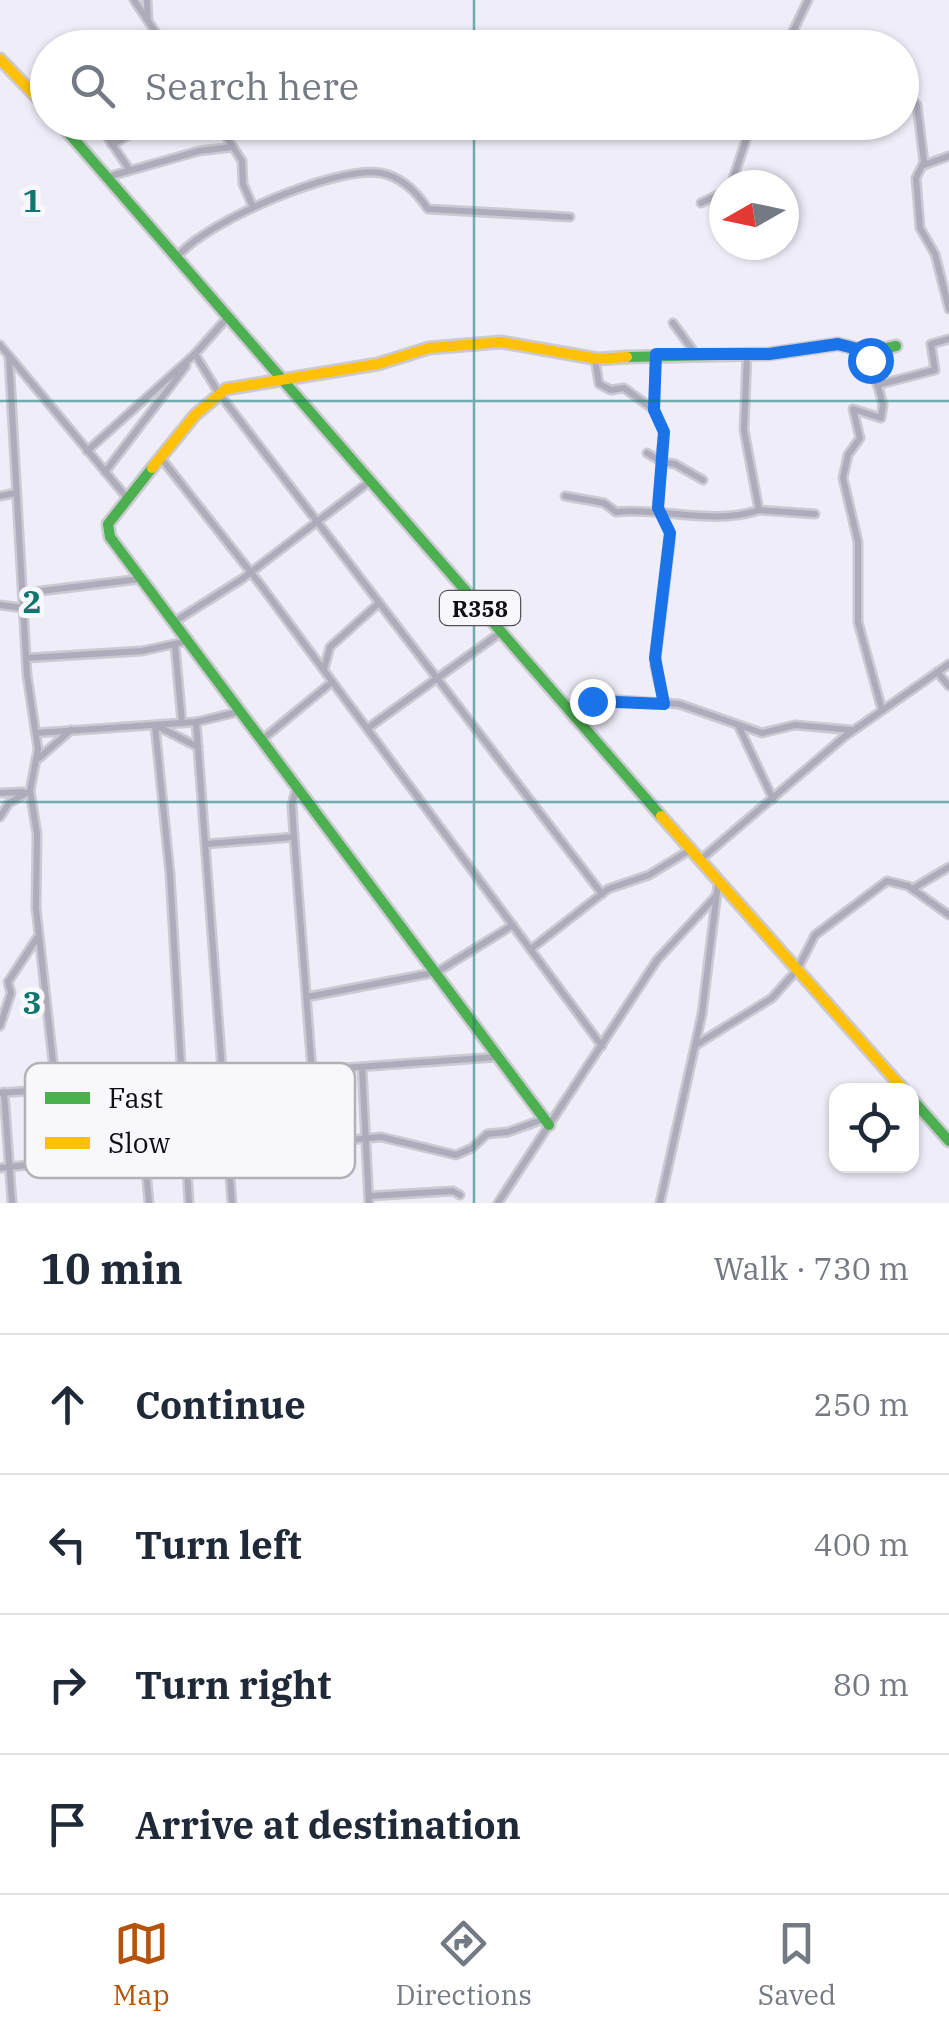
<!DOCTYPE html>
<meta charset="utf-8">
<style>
body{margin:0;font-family:"IBM Plex Serif",serif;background:#f6f6f7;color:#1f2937}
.controls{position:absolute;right:30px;bottom:30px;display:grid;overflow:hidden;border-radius:20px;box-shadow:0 2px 8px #0004}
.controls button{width:90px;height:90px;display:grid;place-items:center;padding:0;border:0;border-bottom:2px solid #e0e1e3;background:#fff;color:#1f2937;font:50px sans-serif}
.compass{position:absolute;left:709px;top:170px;width:90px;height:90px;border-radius:50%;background:#fff;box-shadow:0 2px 8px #0004;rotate:261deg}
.stop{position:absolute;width:30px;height:30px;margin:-22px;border:8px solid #1a73e8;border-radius:50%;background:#fff}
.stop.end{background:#1a73e8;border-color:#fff;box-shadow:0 2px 10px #0008}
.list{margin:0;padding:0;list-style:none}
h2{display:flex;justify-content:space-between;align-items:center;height:130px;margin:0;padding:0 40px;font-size:42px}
h2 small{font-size:32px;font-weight:400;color:#747a83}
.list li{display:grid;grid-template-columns:65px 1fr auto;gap:30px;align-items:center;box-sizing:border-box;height:140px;padding:0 40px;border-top:2px solid #e0e1e3}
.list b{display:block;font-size:38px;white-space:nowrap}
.list em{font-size:32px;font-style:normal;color:#747a83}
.icon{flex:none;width:55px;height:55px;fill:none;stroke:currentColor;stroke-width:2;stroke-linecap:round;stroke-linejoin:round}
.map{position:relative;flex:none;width:949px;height:1203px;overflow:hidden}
.search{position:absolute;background:#fff;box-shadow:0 2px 8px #0004;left:30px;right:30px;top:30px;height:110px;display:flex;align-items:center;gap:25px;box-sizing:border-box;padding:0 35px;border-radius:55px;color:#747a83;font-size:38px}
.sheet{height:690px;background:#fff}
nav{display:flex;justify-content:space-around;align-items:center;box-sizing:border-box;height:140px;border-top:2px solid #e0e1e3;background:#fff;font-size:28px;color:#747a83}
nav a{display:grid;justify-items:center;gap:5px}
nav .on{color:#b45309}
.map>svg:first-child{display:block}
</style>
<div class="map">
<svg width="949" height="1203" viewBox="0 0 949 1203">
<rect width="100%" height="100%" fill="#eeedf8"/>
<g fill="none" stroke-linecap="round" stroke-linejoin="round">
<defs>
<g id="street">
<path d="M 134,0 L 166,48"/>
<path d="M 147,0 L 148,20"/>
<path d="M 785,48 L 808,0"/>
<path d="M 902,102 L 913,101 L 917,105 L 924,162 L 916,178 L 920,228 L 935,254 L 949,309"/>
<path d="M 97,122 L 129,169"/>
<path d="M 217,122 L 242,161 L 243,184 L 253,207"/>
<path d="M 112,145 L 150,122"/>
<path d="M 924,165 L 949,156"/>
<path d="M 107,177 L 199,151 L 233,147"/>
<path d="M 731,185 L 752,122"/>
<path d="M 701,203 L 724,192"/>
<path d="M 177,257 C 205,222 336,165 381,173 C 402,177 418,194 428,209 L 570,217"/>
<path d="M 673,323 L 695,353"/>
<path d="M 0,345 L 128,499"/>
<path d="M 869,352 L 883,405 L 881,418 L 853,409 L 860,438 L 848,455 L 843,478 L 858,542 L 858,622 L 882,710"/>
<path d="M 195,354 L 218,392 L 602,894"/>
<path d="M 747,354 L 744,430 L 759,510 L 815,514"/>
<path d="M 655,355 L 654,410 L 664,432 L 660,460"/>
<path d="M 9,357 L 27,675 L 38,749 L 30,791 L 37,834 L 36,908 L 56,1089"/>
<path d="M 595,359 L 599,384 L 611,390 L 624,388 L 653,409"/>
<path d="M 877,385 L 935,370 L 931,344 L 949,339"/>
<path d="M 87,451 L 195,354 L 227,318"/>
<path d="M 647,453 L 662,462 L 657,508 L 670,531 L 670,544 L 655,667 L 664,704"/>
<path d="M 161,458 L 260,584 L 602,1046"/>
<path d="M 662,462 L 675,464 L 703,480"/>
<path d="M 105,472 L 186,366"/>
<path d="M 0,496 L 16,493"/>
<path d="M 565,496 L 604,503 L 616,512 C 662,507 713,526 759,510"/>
<path d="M 24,593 L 140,579"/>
<path d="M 0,605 L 23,608"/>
<path d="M 174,622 L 242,579 L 369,482"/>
<path d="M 175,646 L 182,723"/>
<path d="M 27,658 L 142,651 L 188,641"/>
<path d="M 324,669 L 330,647 L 379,603"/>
<path d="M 937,672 L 949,686"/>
<path d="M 572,709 L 604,699 L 679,704 L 762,733 L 795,725 L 851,730"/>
<path d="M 196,722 L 232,1203"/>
<path d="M 738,725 L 773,799"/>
<path d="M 155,726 L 170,874 L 189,1203"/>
<path d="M 159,727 L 198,747"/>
<path d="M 368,728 L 500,633"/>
<path d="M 36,733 L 196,722 L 242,711"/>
<path d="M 264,738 L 332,682"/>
<path d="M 39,758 L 71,730"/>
<path d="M 297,785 L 292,805 L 294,837 L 312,1071"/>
<path d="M 0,793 L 23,792"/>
<path d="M 0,817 L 9,803 L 30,791"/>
<path d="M 207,844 L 294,837"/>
<path d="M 700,860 L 844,737 L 949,664"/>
<path d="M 912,889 L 949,867"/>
<path d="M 531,949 L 608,889 L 649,875 L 690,850"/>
<path d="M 307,997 L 437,972 L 513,925"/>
<path d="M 0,1026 L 11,993 L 8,982 L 37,938"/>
<path d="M 696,1045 L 772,998 L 797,970 L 815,935 L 887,881 L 908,886 L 949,915"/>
<path d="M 362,1067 L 369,1203"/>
<path d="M 138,1081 L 149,1203"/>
<path d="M 4,1092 L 12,1203"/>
<path d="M 0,1093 L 497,1057"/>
<path d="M 0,1168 L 185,1148 L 229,1151 L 381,1137 L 456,1155 L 472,1148 L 487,1134 L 508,1132 L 544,1119"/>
<path d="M 369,1196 L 453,1191 L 460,1195"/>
<path d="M 498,1203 L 657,960 L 716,896"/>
<path d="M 660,1203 L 702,1014 L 718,884"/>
</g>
<g id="fast">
<path d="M 59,122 L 661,816"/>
<path d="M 627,357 L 769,354 L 838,344 L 869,352 L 896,346"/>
<path d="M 152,468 L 108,524 L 110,537 L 549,1125"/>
<path d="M 912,1099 L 949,1141"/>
</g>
<g id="slow">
<path d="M 0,59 L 48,109"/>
<path d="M 152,468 L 195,415 L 226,389 L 378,364 L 429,348 L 501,342 L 598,359 L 627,357"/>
<path d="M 661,816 L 904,1090"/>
</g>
</defs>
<!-- street casing -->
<use href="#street" stroke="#cbcad3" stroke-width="11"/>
<!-- fast casing -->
<use href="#fast" stroke="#cbcad3" stroke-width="15"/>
<!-- slow casing -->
<use href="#slow" stroke="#cbcad3" stroke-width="15"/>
<!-- street -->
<use href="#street" stroke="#aeacbb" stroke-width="6"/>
<!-- fast -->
<use href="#fast" stroke="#4caf50" stroke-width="10"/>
<!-- slow -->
<use href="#slow" stroke="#ffc107" stroke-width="10"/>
</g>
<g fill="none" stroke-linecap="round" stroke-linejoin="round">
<!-- route -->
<path stroke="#1a73e8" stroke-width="12" d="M 592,701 L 664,704 L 655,658 L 670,533 L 658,508 L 664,432 L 654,410 L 656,354 L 769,354 L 838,344 L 869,352 L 870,360"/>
</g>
<!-- grid -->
<path fill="none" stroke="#0f766e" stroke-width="2.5" stroke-opacity="0.55" d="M 474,0 L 474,48M 474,122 L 474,1203M 0,401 L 949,401M 0,802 L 949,802"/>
<g text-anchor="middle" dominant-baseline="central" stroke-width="10" stroke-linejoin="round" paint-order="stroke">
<!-- shield labels -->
<rect fill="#f8f8fc" stroke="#54545a" stroke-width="2.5" x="440" y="591" width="80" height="34" rx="8"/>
<g font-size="22" font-weight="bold" fill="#0e0d14">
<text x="480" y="608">R358</text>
</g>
</g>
<!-- legend -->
<rect x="25" y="1063" width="330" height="115" rx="15" fill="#f8f8fc" stroke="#b2b2b6" stroke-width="2.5"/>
<rect x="45" y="1092" width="45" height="12" fill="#4caf50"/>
<rect x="45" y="1137" width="45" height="12" fill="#ffc107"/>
<g font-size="28" fill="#0e0d14">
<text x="108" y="1108">Fast</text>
<text x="108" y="1153">Slow</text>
</g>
<g font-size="32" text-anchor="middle" font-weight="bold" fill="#0f766e" stroke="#f8f8fc" stroke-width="10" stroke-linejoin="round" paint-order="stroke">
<text x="32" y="212">1</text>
<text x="32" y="613">2</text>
<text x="32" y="1014">3</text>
</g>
</svg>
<div class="controls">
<button><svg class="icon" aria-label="locate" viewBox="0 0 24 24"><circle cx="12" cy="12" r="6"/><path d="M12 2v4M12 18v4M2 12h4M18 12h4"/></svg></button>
</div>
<svg class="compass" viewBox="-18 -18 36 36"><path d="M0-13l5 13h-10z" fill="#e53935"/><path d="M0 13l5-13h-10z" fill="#747a83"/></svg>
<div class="stop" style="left:870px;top:360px"></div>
<div class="stop end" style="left:592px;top:701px"></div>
<div class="search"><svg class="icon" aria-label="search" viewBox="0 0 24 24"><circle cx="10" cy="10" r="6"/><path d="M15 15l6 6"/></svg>Search here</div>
</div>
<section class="sheet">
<h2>10 min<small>Walk · 730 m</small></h2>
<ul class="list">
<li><svg class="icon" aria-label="ahead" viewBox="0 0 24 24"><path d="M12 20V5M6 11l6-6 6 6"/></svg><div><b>Continue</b></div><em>250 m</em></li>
<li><svg class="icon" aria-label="left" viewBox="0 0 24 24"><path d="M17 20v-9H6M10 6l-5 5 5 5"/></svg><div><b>Turn left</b></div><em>400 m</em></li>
<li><svg class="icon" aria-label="right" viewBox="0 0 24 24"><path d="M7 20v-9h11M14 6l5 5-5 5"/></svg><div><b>Turn right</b></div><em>80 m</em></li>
<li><svg class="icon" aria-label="arrive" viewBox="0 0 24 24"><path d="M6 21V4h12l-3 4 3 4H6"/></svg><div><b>Arrive at destination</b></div></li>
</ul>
</section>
<nav>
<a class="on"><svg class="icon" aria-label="map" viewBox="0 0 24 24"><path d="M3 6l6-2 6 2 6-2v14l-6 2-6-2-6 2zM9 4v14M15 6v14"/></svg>Map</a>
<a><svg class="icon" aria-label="directions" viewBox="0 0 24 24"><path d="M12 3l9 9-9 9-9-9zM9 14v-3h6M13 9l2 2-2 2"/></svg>Directions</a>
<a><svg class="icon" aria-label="saved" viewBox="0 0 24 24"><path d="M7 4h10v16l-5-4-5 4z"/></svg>Saved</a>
</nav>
